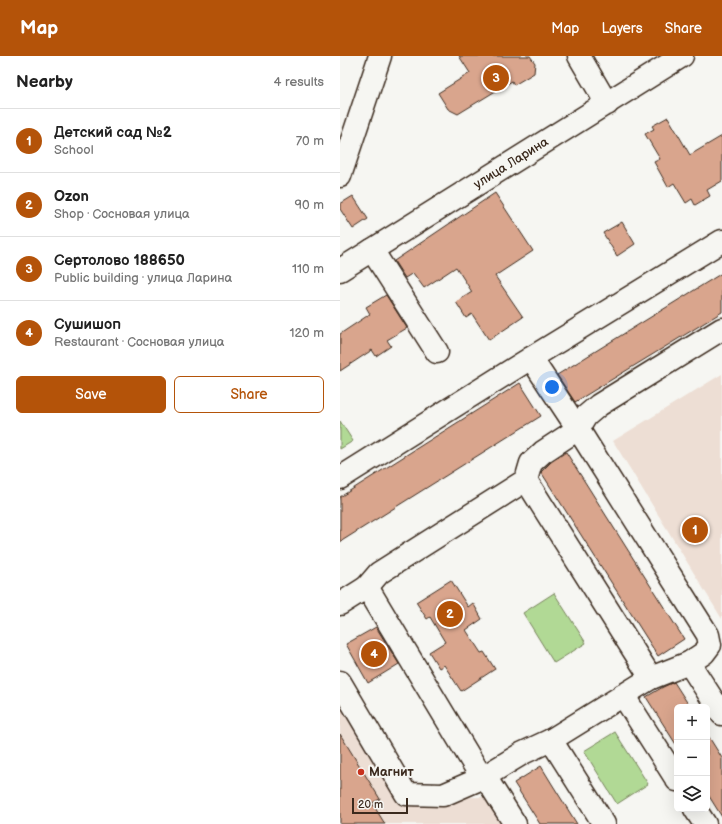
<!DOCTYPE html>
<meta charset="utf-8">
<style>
body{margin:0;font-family:"Balsamiq Sans",sans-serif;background:#f6f6f6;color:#222}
.controls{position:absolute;right:12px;bottom:12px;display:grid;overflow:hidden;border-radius:6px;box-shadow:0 4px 16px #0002}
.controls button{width:36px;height:36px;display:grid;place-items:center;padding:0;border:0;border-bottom:1px solid #e0e0e0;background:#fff;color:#222;font:20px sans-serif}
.scale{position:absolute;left:12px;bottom:10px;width:56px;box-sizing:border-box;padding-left:4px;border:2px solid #3b2a1e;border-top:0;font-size:11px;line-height:14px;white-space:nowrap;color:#3b2a1e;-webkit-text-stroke:3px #f6f6f2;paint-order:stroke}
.you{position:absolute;left:212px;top:331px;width:14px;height:14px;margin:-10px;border:3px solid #fff;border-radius:50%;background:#1a73e8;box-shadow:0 0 0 6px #1a73e833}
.badge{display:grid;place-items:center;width:26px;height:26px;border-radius:50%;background:#b45309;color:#fff;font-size:13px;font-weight:700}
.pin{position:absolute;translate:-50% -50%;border:2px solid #fff;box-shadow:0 1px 4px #0006}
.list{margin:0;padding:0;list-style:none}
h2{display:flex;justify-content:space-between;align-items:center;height:52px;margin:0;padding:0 16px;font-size:17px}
h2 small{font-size:13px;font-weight:400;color:#767676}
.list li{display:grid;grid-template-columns:26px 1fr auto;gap:12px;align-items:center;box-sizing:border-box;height:64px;padding:0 16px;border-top:1px solid #e0e0e0}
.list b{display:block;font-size:15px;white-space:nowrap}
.list p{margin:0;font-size:13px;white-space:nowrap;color:#767676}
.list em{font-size:13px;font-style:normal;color:#767676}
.actions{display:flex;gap:8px;padding:12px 16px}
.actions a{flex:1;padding:9px 0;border:1px solid #b45309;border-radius:6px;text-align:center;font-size:14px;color:#b45309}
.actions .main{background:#b45309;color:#fff}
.icon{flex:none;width:22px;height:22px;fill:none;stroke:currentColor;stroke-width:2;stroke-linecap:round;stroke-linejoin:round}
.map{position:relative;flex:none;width:382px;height:768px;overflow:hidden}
header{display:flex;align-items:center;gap:24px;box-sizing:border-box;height:56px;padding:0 20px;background:#b45309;color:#fff}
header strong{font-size:19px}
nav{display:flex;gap:22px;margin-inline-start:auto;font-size:14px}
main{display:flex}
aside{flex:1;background:#fff}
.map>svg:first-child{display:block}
</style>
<header>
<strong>Map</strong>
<nav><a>Map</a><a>Layers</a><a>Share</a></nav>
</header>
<main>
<aside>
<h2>Nearby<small>4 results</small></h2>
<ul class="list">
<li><span class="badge">1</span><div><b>Детский сад №2</b><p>School</p></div><em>70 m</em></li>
<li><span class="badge">2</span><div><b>Ozon</b><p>Shop · Сосновая улица</p></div><em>90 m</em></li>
<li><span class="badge">3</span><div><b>Сертолово 188650</b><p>Public building · улица Ларина</p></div><em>110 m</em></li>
<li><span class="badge">4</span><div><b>Сушишоп</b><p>Restaurant · Сосновая улица</p></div><em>120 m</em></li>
</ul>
<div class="actions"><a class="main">Save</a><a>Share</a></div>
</aside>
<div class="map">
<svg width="382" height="768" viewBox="0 0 382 768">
<rect width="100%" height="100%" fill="#f6f6f2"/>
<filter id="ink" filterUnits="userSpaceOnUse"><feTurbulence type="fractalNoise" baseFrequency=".025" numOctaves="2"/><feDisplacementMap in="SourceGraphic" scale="8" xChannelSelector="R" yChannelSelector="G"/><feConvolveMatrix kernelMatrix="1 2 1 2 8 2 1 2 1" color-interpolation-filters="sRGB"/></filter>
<g filter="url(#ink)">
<!-- built -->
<g fill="#edded4">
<path d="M 382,318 L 382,563 L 273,385 Z"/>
<path d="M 0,638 L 61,742 L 150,741 L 167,768 L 0,768 Z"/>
</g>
<!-- green -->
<g fill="#b1d995" stroke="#76825a">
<path d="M 0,365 L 13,385 L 0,393 Z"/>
<path d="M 214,537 L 246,587 L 214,607 L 183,557 Z"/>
<path d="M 275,676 L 308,728 L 277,748 L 244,695 Z"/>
</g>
<!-- building -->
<g fill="#d9a58d" stroke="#3b2a1e">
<path d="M 119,0 L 190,0 L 195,7 L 194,17 L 174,29 L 172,25 L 118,58 L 108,53 L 98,37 L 130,17 Z"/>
<path d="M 328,61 L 350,99 L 382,80 L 382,125 L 367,134 L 370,140 L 355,149 L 352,143 L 346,147 L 334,127 L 328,131 L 314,106 L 320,103 L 305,78 L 314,73 L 312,70 Z"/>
<path d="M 155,137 L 193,195 L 155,220 L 183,261 L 149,284 L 132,258 L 126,262 L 116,246 L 132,236 L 116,211 L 84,232 L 73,217 L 65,222 L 54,205 Z"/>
<path d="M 13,140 L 28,163 L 13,173 L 0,153 L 0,148 Z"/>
<path d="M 282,166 L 295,188 L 277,200 L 263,177 Z"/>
<path d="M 382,217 L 382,256 L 235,346 L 217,319 Z"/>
<path d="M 46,239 L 67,272 L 47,284 L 51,290 L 36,300 L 32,294 L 0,315 L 0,278 L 30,258 L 26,251 Z"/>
<path d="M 180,327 L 201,360 L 0,486 L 0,441 Z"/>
<path d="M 226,396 L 344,583 L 318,600 L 201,416 L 211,406 Z"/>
<path d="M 111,524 L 128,551 L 133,547 L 142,563 L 126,574 L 141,597 L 144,596 L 155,613 L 121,635 L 104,609 L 99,612 L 89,596 L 105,586 L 90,561 L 87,563 L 76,546 Z"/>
<path d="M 36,571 L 59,608 L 28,627 L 6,588 Z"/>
<path d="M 334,626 L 350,651 L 337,651 L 337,690 L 306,641 L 323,631 Z"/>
<path d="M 0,678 L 40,743 L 32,747 L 45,768 L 0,768 Z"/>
<path d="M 367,678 L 382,702 L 382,761 L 367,737 Z"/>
<path d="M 201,710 L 212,728 L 237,768 L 200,768 L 174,727 Z"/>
</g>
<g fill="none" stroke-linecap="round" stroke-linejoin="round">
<defs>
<g id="minor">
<path d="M 239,0 L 267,48"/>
<path d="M 0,120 L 40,0"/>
<path d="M 32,194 L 97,296"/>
<path d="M 0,214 L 342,0"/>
<path d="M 0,422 L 191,302 L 382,185"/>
<path d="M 186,424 L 311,622"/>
<path d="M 27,531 L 142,722 L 183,697 L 211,684 L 311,622 L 349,607 L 364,597 L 370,589 L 368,579 L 238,373 L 191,302"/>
<path d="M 0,548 L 27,531 L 39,517 L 186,424 L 191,407 L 203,396 L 238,373 L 246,360 L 259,349 L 382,273"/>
<path d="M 349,607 L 382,658"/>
<path d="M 0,626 L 66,738 L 103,739 L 142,722 L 151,730 L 175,768"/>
<path d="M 283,639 L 337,724"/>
<path d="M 211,684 L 264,768"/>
<path d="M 355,753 L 365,768"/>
</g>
</defs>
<!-- minor casing -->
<use href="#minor" stroke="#3b2a1e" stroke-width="25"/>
<!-- minor -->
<use href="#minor" stroke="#f6f6f2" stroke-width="22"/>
</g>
</g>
<!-- markers -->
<circle fill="#c8321e" stroke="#f6f6f2" stroke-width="1.5" cx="21" cy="716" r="4"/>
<g text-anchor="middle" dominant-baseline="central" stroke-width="4" stroke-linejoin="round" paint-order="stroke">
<!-- street labels -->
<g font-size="13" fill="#3b2a1e" stroke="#f6f6f2">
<text transform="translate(171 107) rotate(-32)">улица Ларина</text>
</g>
<!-- poi labels -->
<g font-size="13" font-weight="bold" fill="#3b2a1e" stroke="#f6f6f2" text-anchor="start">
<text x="29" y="716">Магнит</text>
</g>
</g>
</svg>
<div class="controls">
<button>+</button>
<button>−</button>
<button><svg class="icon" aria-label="layers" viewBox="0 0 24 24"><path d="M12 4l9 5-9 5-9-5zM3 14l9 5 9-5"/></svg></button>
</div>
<div class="scale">20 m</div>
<div class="you"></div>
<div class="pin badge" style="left:355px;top:474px">1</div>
<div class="pin badge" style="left:110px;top:558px">2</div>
<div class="pin badge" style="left:156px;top:22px">3</div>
<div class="pin badge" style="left:34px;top:598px">4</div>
</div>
</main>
